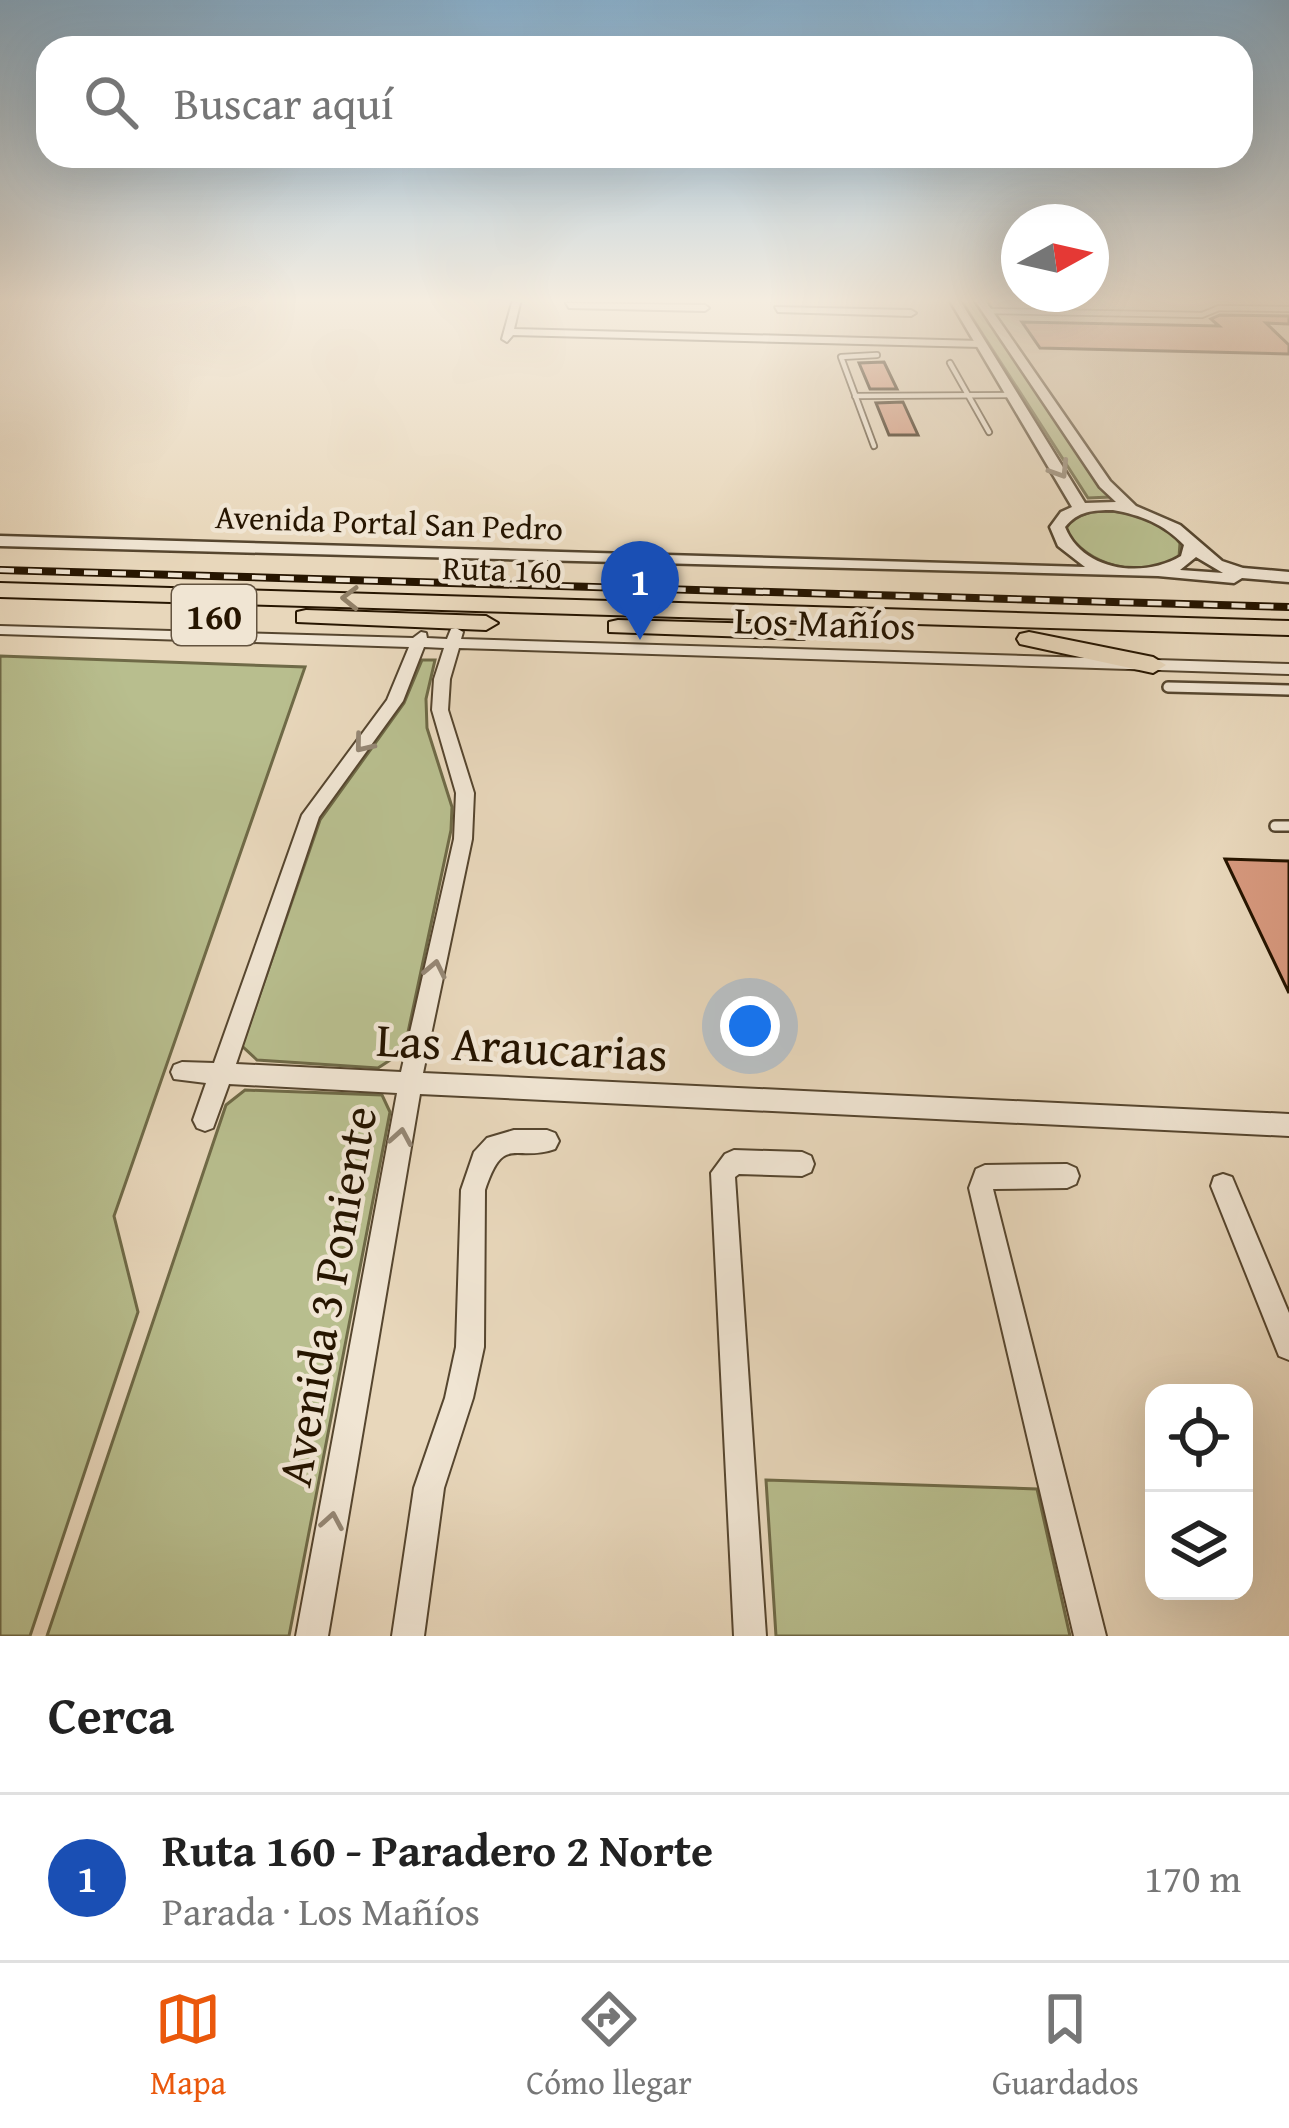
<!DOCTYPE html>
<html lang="es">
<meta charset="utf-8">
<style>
body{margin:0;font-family:"Gentium Book Plus",serif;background:#f2f2f2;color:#222}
.controls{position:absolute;right:36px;bottom:36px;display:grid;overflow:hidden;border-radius:24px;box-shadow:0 12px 48px #0002}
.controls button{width:108px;height:108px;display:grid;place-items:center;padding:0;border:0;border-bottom:3px solid #e0e0e0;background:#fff;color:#222;font:60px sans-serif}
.compass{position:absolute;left:1001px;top:204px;width:108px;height:108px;border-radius:50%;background:#fff;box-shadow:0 12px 48px #0002;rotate:82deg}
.you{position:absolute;left:750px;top:1026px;width:42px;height:42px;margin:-30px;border:9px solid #fff;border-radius:50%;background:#1a73e8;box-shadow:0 0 0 18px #1a73e833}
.badge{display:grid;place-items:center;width:78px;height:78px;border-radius:50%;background:#ea580c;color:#fff;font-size:39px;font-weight:700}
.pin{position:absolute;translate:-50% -99px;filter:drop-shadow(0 3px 6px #0008)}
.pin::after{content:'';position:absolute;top:63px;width:42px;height:36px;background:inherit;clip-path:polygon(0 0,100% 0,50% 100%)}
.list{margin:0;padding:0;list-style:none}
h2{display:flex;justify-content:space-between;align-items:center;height:156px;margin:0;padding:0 48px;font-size:51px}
h2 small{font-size:39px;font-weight:400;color:#767676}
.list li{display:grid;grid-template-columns:78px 1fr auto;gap:36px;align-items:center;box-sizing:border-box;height:168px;padding:0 48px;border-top:3px solid #e0e0e0}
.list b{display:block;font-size:45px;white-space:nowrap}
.list p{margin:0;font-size:39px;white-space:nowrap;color:#767676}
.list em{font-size:39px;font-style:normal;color:#767676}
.icon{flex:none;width:66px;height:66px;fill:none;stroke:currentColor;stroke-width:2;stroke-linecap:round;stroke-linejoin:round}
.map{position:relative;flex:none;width:1289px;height:1636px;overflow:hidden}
.search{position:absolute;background:#fff;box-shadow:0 12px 48px #0002;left:36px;right:36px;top:36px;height:132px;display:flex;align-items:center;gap:30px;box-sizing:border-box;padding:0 42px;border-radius:36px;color:#767676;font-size:45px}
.sheet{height:324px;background:#fff}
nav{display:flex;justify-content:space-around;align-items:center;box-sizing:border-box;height:168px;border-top:3px solid #e0e0e0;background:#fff;font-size:33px;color:#767676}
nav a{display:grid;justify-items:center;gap:6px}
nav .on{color:#ea580c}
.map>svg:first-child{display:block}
</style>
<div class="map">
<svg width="1289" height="1636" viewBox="0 0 1289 1636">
<rect width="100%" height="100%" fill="#e8d7bb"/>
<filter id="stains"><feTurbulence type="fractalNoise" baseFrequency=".00167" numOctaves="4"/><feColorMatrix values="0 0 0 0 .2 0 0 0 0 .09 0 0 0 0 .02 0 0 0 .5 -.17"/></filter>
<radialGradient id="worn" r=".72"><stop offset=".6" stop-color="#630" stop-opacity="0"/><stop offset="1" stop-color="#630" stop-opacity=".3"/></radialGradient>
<!-- green -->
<g fill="#b8be8e" stroke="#6f6a47" stroke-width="3">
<path d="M 960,299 L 974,299 L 1110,497 L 1088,498 Z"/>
<path d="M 1091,512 C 1123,509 1160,516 1180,543 L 1179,557 C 1140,580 1090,567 1065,530 L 1073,518 Z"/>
<path d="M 0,656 L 305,667 L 114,1216 L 138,1312 L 30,1636 L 0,1636 Z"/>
<path d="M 422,660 L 435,660 L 426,699 L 427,728 L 452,807 L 451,830 L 404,1051 L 378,1068 L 257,1060 L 242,1046 L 320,820 L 404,703 Z"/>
<path d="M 245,1090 L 382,1095 L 390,1112 L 289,1636 L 47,1636 L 226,1105 Z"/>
<path d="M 766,1480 L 1037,1489 L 1070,1636 L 776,1636 Z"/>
</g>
<!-- building -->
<g fill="#d6987d" stroke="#261500" stroke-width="3">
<path d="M 1220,315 L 1289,316 L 1289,324 L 1266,323 L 1289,345 L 1289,354 L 1040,348 L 1022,322 L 1219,326 L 1211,319 Z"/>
<path d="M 884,362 L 897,389 L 870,389 L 859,363 Z"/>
<path d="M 903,402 L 918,435 L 889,435 L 876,403 Z"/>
<path d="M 1225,859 L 1289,861 L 1289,993 Z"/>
</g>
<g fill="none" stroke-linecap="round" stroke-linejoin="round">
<defs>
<g id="service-far1">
<path d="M 987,311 L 1202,315 L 1219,308 L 1289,309"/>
<path d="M 950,363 L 989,432"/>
<path d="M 855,396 L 1014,395"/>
<path d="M 874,446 L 841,357 L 877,355"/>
</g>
<g id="service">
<path d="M 1168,687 L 1289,690"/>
<path d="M 1275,826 L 1289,826"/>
</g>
<g id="minor">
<path d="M 513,299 L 521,299 L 514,329 L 981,341 L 986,344 L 981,347 L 513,335 L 507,342 L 502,339 Z"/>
<path d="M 566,303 L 705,305 L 709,308 L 705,311 L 569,308 Z"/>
<path d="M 775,307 L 911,310 L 916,313 L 911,316 L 778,312 Z"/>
<path d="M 0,626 L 413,638 L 421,632 L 426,633 L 427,638 L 447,639 L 451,629 L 456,628 L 463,632 L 461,639 L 1289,664 L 1289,674 L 459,648 L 450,679 L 448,710 L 474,793 L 472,839 L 423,1073 L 1289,1114 L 1289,1136 L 420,1094 L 328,1636 L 296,1636 L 397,1093 L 229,1084 L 213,1128 L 205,1131 L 197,1128 L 193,1120 L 206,1083 L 174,1079 L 171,1072 L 174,1065 L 182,1062 L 214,1063 L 302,815 L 387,700 L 409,647 L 0,634 ZM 424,647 L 444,648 L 434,679 L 432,710 L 456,793 L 454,839 L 401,1072 L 236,1064 L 319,817 L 403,701 Z"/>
<path d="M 514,1130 L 547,1130 L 555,1133 L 559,1141 L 555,1149 C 514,1163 504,1133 485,1190 L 484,1347 L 473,1398 L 444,1488 L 424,1636 L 392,1636 L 414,1488 L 445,1398 L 456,1347 L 461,1190 L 474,1152 L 487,1138 Z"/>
<path d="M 734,1150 L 802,1152 L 811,1156 L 814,1164 L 811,1172 L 802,1176 L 739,1174 L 735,1177 L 766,1636 L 734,1636 L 711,1173 L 725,1154 Z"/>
<path d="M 1067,1164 L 1076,1168 L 1079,1176 L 1076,1184 L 1067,1188 L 993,1189 L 1106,1636 L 1074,1636 L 969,1188 L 976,1169 L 985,1165 Z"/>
<path d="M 1223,1174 L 1232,1177 L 1289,1313 L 1289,1360 L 1279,1356 L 1211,1186 L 1214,1177 Z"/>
</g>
<path id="tertiary" d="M 949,299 L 959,299 L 1085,503 L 1116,502 L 1100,487 L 974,299 L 984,299 L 1110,481 L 1136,506 L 1180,525 L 1222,561 L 1243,568 L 1289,572 L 1289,582 L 1242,578 L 1234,583 L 1158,576 L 0,546 L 0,536 L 1085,567 L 1058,546 L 1050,527 L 1061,512 L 1072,507 ZM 1113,510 C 1141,515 1164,524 1184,545 L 1181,556 C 1143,579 1082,571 1065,527 C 1078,511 1093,510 1113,510 ZM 1196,557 L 1223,573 L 1180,570 Z"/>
<g id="trunk">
<path d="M 0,583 L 1289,621 L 1289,635 L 0,597 Z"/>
<path d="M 306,610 L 486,616 L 498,623 L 486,630 L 297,622 L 297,612 Z"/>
<path d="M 618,620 L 804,625 L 816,632 L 804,639 L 609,632 L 609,622 Z"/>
<path d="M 1029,632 L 1153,657 L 1166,665 L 1153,673 L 1020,644 L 1017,639 L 1020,634 Z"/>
</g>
</defs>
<!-- service-far1 casing -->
<use href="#service-far1" stroke="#56462f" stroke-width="8"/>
<!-- service casing -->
<use href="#service" stroke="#56462f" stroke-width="14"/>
<!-- minor casing -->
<use href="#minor" stroke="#56462f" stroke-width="4"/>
<!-- tertiary casing -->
<use href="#tertiary" stroke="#56462f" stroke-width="5"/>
<!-- trunk casing -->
<use href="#trunk" stroke="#261500" stroke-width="4"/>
<!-- service-far1 -->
<use href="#service-far1" stroke="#f0e5d3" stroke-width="4.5"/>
<!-- service -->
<use href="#service" stroke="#f0e5d3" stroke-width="9"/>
<!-- minor -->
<use href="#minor" fill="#f0e5d3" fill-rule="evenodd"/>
<!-- tertiary -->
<use href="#tertiary" fill="#f0e5d3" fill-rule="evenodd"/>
<!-- trunk -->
<use href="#trunk" fill="#e8d7bb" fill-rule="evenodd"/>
<defs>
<path id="rail" d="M 0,570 L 1289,607"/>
</defs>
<!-- rail casing -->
<use href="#rail" stroke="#261500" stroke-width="8"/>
<!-- rail -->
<use href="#rail" stroke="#f0e5d3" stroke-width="4.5" stroke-dasharray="14" stroke-linecap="butt"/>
</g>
<!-- one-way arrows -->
<defs><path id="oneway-chevron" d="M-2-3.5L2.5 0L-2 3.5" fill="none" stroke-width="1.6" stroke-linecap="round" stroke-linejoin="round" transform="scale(3)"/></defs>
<g stroke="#958774">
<use href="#oneway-chevron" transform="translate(1060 470) rotate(58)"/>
<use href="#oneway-chevron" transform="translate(363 744) rotate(129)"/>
<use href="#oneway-chevron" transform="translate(435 969) rotate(-78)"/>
<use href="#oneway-chevron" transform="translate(401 1137) rotate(-80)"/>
<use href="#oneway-chevron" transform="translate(332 1521) rotate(-80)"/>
</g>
<use stroke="#918067" href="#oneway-chevron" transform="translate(350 598) rotate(-179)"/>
<!-- sky -->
<linearGradient id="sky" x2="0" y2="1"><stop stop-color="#89b5d6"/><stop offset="0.57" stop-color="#f5ede0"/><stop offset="1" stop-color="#f5ede0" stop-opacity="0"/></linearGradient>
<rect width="1289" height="528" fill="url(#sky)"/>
<g text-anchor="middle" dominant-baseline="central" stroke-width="9" stroke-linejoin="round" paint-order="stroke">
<!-- far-street labels -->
<g font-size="33" fill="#261500" stroke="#f0e5d3">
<text transform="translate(389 522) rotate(2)">Avenida Portal San Pedro</text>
<text transform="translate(502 569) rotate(2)">Ruta 160</text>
</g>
<!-- shield labels -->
<rect fill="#f0e5d3" stroke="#63533f" stroke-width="3" x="172" y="585" width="84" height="60" rx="9"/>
<g font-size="36" font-weight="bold" fill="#261500">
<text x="214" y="615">160</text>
</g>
<!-- street labels -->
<g font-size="39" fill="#261500" stroke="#f0e5d3">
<text transform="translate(825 622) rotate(2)">Los Mañíos</text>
</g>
<!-- near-street labels -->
<g font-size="48" fill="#261500" stroke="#f0e5d3">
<text transform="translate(522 1046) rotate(3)">Las Araucarias</text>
<text transform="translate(326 1296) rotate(-80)">Avenida 3 Poniente</text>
</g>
</g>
<rect width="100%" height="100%" filter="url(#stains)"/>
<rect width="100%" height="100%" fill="url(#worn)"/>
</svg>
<div class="controls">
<button><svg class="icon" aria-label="locate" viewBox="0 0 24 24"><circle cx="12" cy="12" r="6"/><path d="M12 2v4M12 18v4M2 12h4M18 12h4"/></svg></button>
<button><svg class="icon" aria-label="layers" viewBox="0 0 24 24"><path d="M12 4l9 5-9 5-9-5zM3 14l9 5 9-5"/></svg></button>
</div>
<svg class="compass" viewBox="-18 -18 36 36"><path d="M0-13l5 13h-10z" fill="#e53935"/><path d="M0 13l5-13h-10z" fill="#767676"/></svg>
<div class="you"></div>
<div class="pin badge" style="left:640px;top:640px;background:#1a4fb4">1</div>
<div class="search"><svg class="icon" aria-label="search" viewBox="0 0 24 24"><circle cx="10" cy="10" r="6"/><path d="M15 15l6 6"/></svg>Buscar aquí</div>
</div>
<section class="sheet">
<h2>Cerca<small></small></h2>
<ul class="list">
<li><span class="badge" style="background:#1a4fb4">1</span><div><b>Ruta 160 - Paradero 2 Norte</b><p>Parada · Los Mañíos</p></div><em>170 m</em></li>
</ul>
</section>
<nav>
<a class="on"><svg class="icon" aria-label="map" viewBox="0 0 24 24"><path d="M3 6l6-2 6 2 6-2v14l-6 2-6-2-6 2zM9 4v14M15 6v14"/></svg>Mapa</a>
<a><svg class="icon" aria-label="directions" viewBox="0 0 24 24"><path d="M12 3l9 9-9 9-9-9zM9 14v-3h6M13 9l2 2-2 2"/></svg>Cómo llegar</a>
<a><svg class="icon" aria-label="saved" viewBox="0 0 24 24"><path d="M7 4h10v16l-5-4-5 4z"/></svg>Guardados</a>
</nav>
